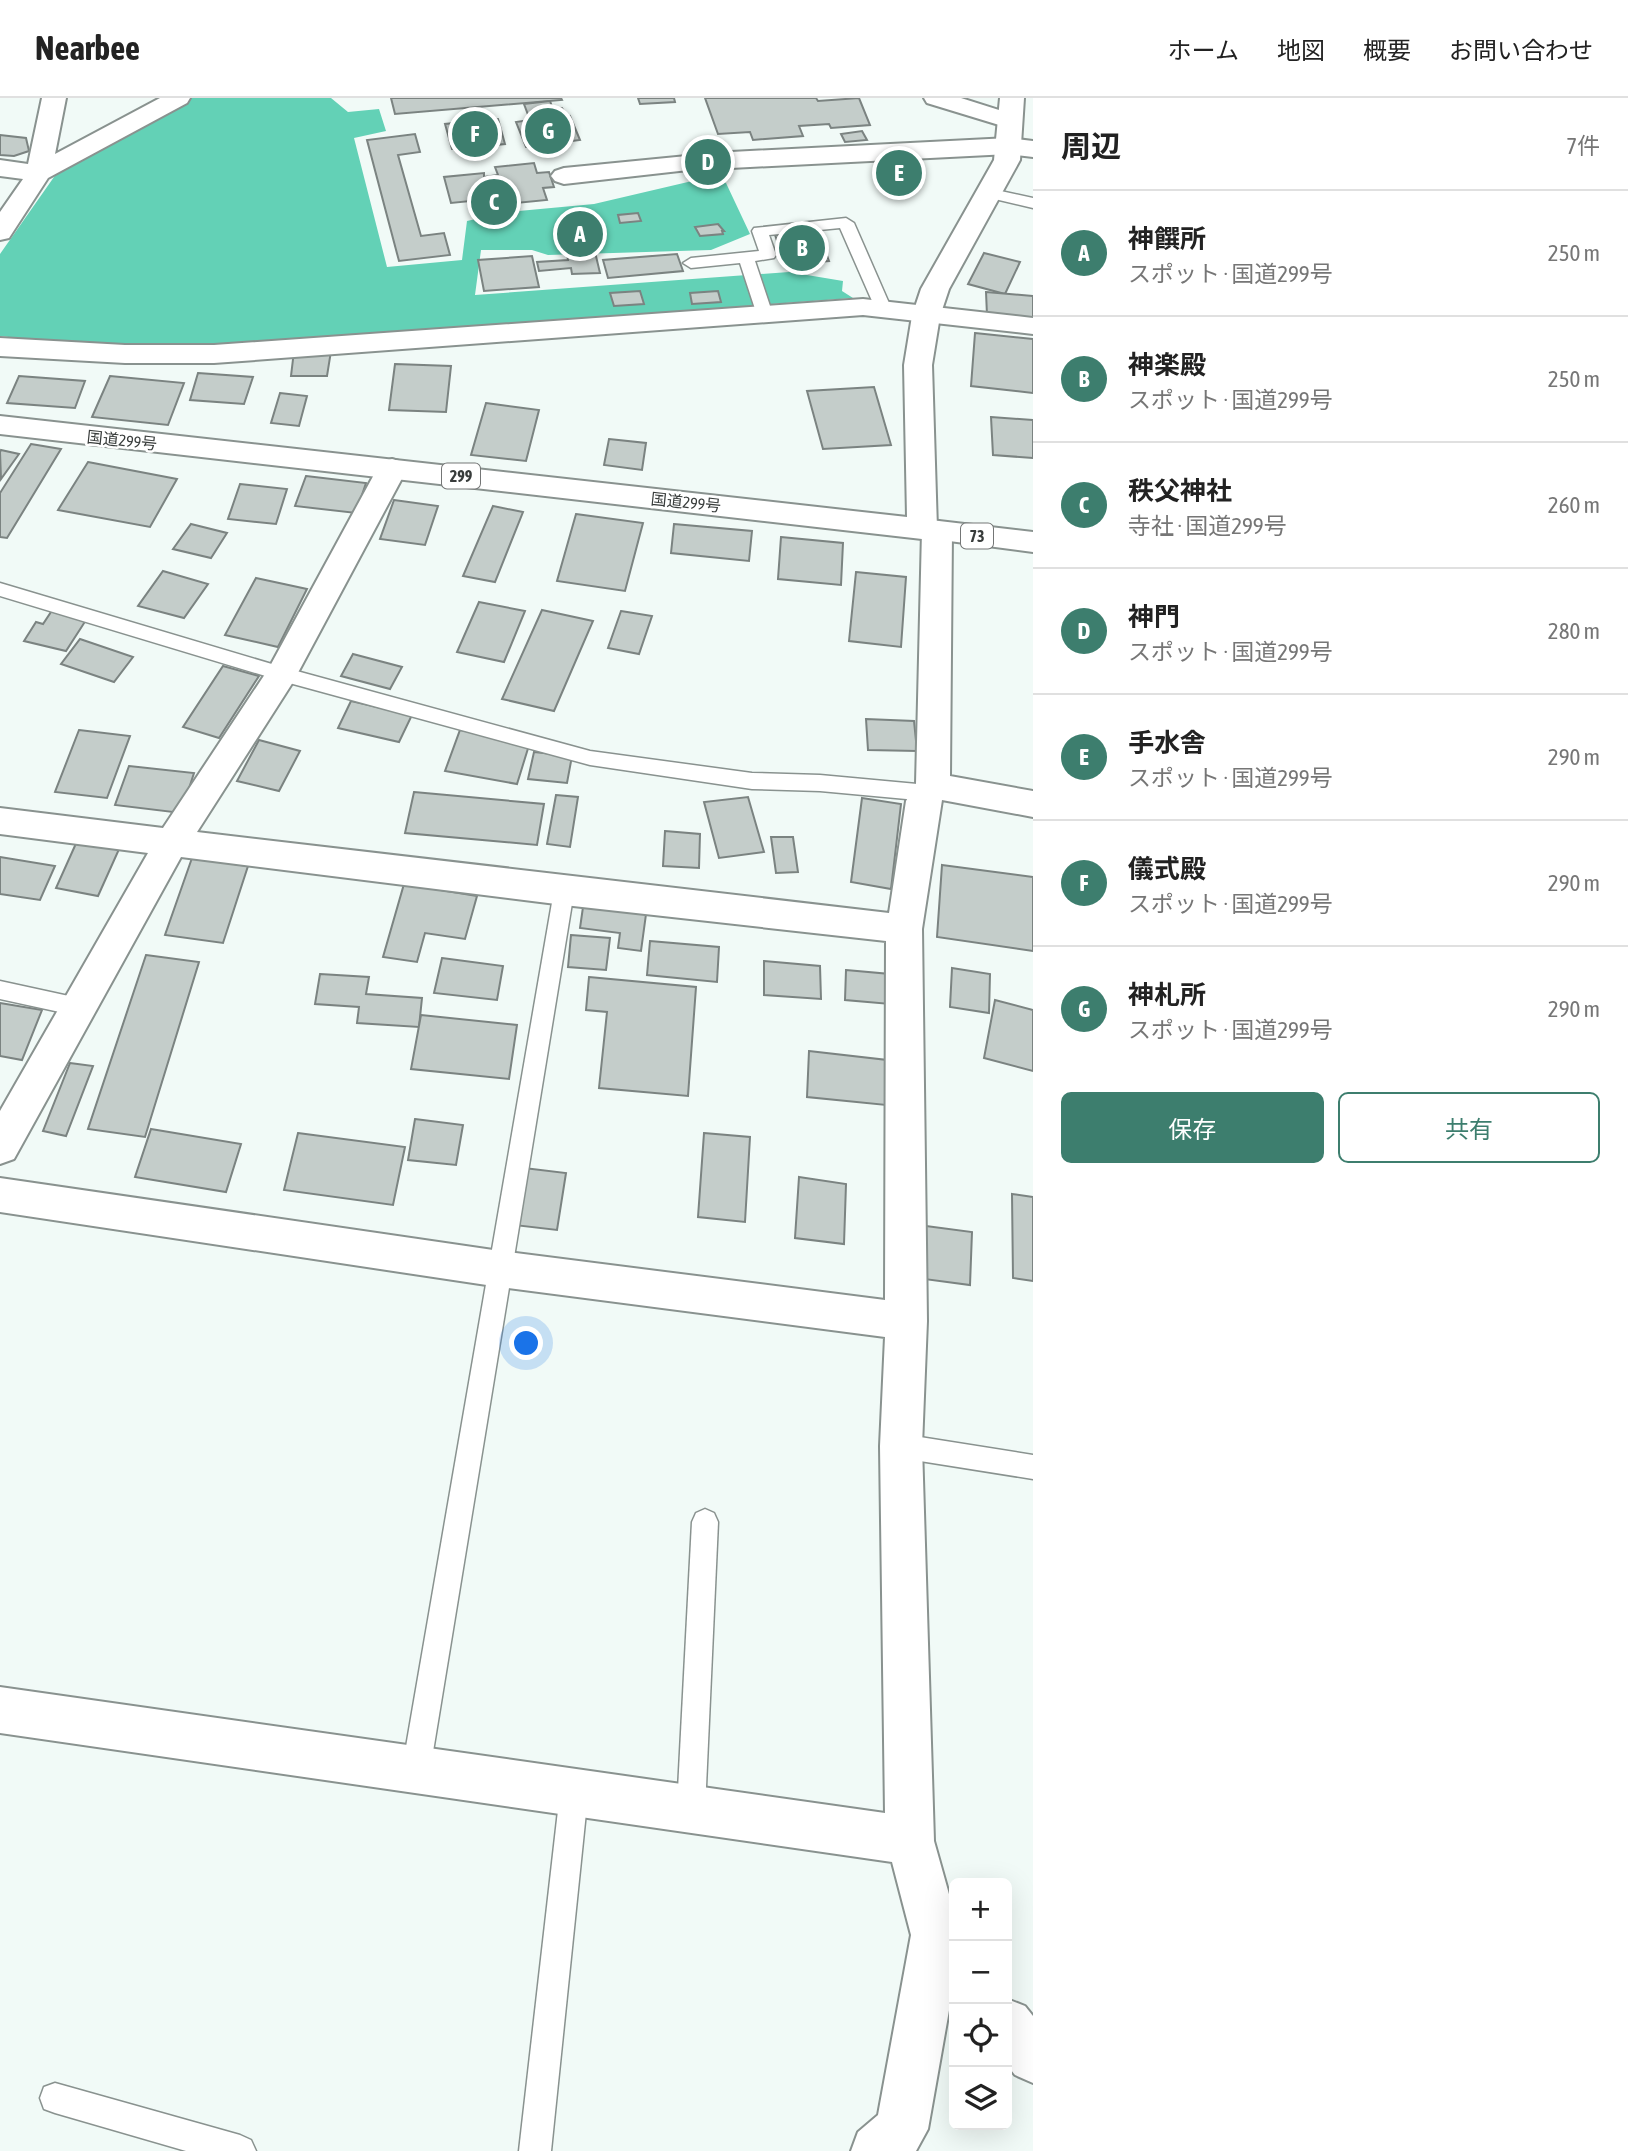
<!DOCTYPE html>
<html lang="ja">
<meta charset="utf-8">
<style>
body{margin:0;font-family:"Asap Condensed","Noto Sans JP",sans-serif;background:#f6f6f6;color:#222}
.controls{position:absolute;right:21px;bottom:21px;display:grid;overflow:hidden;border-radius:10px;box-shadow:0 7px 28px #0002}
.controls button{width:63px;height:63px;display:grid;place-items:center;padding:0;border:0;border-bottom:2px solid #e0e0e0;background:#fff;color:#222;font:35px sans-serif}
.you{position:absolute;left:527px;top:1246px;width:24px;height:24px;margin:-18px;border:5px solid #fff;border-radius:50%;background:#1a73e8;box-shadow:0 0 0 10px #1a73e833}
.badge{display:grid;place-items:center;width:46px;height:46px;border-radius:50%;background:#3d7e6e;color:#fff;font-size:23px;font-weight:700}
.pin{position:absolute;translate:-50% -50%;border:4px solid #fff;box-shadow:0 2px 7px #0006}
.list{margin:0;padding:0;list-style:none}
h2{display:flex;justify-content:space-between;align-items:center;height:91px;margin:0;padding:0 28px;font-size:30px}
h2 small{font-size:23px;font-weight:400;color:#767676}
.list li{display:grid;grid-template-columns:46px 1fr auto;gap:21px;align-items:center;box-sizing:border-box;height:126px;padding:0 28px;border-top:2px solid #e0e0e0}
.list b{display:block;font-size:26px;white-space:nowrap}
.list p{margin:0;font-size:23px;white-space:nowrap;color:#767676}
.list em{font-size:23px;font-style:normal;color:#767676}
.actions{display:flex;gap:14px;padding:21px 28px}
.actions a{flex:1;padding:16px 0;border:2px solid #3d7e6e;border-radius:10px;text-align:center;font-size:24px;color:#3d7e6e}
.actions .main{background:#3d7e6e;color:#fff}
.icon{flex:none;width:38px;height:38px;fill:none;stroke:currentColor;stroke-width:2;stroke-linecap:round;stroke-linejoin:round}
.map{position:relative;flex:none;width:1033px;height:2053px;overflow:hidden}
header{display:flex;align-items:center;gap:42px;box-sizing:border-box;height:98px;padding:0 35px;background:#fff;border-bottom:2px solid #e0e0e0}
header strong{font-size:33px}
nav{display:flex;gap:38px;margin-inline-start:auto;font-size:24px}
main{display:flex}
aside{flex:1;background:#fff}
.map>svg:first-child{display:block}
</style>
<header>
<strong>Nearbee</strong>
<nav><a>ホーム</a><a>地図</a><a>概要</a><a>お問い合わせ</a></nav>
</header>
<main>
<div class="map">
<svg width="1033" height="2053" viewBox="0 0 1033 2053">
<rect width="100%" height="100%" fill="#f1faf7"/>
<!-- forest -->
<path fill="#63d1b6" d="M 189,0 L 331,0 L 348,14 L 379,11 L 386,33 L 354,40 L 387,169 L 462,162 L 467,123 L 507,114 L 594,106 L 705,80 L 726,85 L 750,136 L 711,152 L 548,157 L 532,152 L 481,152 L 475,197 L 789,174 L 843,183 L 842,193 L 853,200 L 223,247 C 149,249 74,247 0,238 L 0,156 L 61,69 L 179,9 Z"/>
<!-- building -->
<g fill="#c4cdca" stroke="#7b8381" stroke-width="2">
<path d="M 391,0 L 561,0 L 562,2 L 395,16 Z"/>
<path d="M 638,0 L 674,0 L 675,4 L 640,6 Z"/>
<path d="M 705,0 L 816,0 L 818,3 L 859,0 L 870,27 L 831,30 L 829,26 L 799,28 L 803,38 L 753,42 L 750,34 L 718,36 Z"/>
<path d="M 550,3 L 553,11 L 562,10 L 567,19 L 570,18 L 580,42 L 526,49 L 516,24 L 530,22 L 524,6 Z"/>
<path d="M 498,21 L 505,46 L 452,51 L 445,26 Z"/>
<path d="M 862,33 L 867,42 L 845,44 L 841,36 Z"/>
<path d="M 415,36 L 420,54 L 398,57 L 421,138 L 444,135 L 450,157 L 399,163 L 367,42 Z"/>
<path d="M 0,37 L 26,40 L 29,53 L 14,58 L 0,57 Z"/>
<path d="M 712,55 L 713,59 L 717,58 L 720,67 L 717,68 L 719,71 L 701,73 L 694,57 Z"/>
<path d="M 534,65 L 537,75 L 549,74 L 554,89 L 543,90 L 547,102 L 506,106 L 503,95 L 489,97 L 491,101 L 451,105 L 444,79 L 484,75 L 484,79 L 498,77 L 495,69 Z"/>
<path d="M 888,69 L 907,69 L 910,80 L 890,80 Z"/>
<path d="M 638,115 L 641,123 L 620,125 L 618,117 Z"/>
<path d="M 718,126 L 724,133 L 722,133 L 723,136 L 700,138 L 695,129 Z"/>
<path d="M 594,127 L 597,141 L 566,144 L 563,130 Z"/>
<path d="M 818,133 L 829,163 L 785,166 L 775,137 Z"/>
<path d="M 595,154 L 600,175 L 572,176 L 571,170 L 539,173 L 537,164 L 568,162 L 567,156 Z"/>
<path d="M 984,155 L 1020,164 L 1005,196 L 968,186 Z"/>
<path d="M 677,156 L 683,173 L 608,180 L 603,162 Z"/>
<path d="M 532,158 L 539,189 L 484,193 L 478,162 Z"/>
<path d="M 640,193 L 644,206 L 614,208 L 610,195 Z"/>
<path d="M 718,193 L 721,204 L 692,206 L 690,195 Z"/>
<path d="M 986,194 L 1033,198 L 1033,220 L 987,217 Z"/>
<path d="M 975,235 L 1033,241 L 1033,295 L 971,288 Z"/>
<path d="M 294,253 L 331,253 L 327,278 L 291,278 Z"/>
<path d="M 395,266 L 451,268 L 446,314 L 389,312 Z"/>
<path d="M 198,275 L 253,279 L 244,306 L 190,302 Z"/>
<path d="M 19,278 L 85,283 L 75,310 L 7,305 Z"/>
<path d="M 110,278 L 184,285 L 168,327 L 92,319 Z"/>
<path d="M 874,289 L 891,347 L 823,351 L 807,293 Z"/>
<path d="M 280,295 L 307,298 L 299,328 L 271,325 Z"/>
<path d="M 486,305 L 539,312 L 526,363 L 471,357 Z"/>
<path d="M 991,319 L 1033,322 L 1033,360 L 993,357 Z"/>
<path d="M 609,341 L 646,345 L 642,372 L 604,367 Z"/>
<path d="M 31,346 L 61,351 L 7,440 L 0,439 L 0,395 Z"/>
<path d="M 1,352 L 19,356 L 1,381 L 0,354 Z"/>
<path d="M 88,364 L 177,381 L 150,429 L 58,412 Z"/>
<path d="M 306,378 L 366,385 L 356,415 L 295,408 Z"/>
<path d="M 240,386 L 287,391 L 276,426 L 228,421 Z"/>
<path d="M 394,402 L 438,408 L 425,447 L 380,441 Z"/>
<path d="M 493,408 L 523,414 L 495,484 L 463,478 Z"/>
<path d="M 576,416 L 643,425 L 625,493 L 557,483 Z"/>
<path d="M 191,426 L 227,435 L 211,460 L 173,451 Z"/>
<path d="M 674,426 L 752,433 L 749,463 L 671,455 Z"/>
<path d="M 781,439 L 843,445 L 841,487 L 778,481 Z"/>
<path d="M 163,473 L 208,486 L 184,520 L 138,508 Z"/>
<path d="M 856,474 L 906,479 L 901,549 L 849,543 Z"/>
<path d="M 256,480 L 307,491 L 278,549 L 225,537 Z"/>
<path d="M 479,504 L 525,513 L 504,564 L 457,554 Z"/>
<path d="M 53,511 L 88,519 L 66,553 L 24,543 L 36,524 L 43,526 Z"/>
<path d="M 542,512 L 593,523 L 554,613 L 502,601 Z"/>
<path d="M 621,513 L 652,518 L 639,556 L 608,550 Z"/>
<path d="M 80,541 L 133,559 L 114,584 L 61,566 Z"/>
<path d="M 353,556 L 402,569 L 390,591 L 341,578 Z"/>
<path d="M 223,568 L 259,578 L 219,640 L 183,629 Z"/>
<path d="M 351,603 L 412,617 L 399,644 L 338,630 Z"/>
<path d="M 866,621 L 914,623 L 917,653 L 868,652 Z"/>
<path d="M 79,632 L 130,638 L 107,700 L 55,694 Z"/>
<path d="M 460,632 L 530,644 L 517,686 L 445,673 Z"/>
<path d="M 259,642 L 300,653 L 279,693 L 237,683 Z"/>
<path d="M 534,654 L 572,658 L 567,685 L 528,681 Z"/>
<path d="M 129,668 L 194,675 L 181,715 L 115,707 Z"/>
<path d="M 414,694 L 544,706 L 537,747 L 405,735 Z"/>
<path d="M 556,697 L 578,699 L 570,749 L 547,746 Z"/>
<path d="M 748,699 L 764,754 L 719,760 L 704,704 Z"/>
<path d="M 862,700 L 901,706 L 891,791 L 851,784 Z"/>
<path d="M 665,733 L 700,736 L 699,770 L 663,768 Z"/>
<path d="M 771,739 L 793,739 L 798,774 L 776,775 Z"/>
<path d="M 78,741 L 120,749 L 98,798 L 56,790 Z"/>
<path d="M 0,759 L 55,768 L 40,802 L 0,796 Z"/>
<path d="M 192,760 L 248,768 L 223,845 L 165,837 Z"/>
<path d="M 942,767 L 1033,779 L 1033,853 L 937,839 Z"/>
<path d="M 404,786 L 477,798 L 465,841 L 425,835 L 417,864 L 383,859 Z"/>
<path d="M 584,802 L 647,809 L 641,853 L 618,850 L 620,835 L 580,830 Z"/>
<path d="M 571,837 L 610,840 L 606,872 L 568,869 Z"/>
<path d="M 650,843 L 719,849 L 717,884 L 647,877 Z"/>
<path d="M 146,857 L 199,864 L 145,1039 L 88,1031 Z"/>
<path d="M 442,860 L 503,868 L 497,902 L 434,895 Z"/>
<path d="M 764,863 L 820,868 L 821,901 L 764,897 Z"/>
<path d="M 952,870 L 990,876 L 989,915 L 950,909 Z"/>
<path d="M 846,872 L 890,876 L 890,906 L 845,902 Z"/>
<path d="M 320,876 L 369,879 L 366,896 L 422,900 L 419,929 L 357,925 L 359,909 L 315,906 Z"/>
<path d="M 589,879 L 696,889 L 688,998 L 599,990 L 607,914 L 586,912 Z"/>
<path d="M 995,902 L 1033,912 L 1033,973 L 984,960 Z"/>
<path d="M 0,905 L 42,912 L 22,962 L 0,958 Z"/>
<path d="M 421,917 L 517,927 L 509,981 L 411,971 Z"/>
<path d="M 809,953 L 887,962 L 886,1007 L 807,999 Z"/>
<path d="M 70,965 L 93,968 L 66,1038 L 43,1033 Z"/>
<path d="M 415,1021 L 463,1027 L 456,1067 L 408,1062 Z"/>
<path d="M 151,1031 L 241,1046 L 226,1094 L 135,1079 Z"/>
<path d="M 298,1035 L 405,1049 L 393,1107 L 284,1092 Z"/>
<path d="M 704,1035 L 750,1039 L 745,1124 L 698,1119 Z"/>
<path d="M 524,1070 L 566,1075 L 557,1132 L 514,1127 Z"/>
<path d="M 799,1079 L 846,1086 L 844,1146 L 795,1140 Z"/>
<path d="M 1012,1096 L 1033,1099 L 1033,1183 L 1013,1180 Z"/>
<path d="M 926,1128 L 972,1134 L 970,1187 L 924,1181 Z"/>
</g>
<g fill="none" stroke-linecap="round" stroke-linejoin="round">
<!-- street-tunnel -->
<path stroke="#ccd4d1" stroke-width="28" stroke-dasharray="28 14" stroke-linecap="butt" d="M 697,65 L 719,63"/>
<defs>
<g id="lane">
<path d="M 987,90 L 1033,100 L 1033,110 L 982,98 L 979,95 L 982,92 Z"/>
<path d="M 846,120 L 854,125 L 892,212 L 890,215 L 884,217 L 876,212 L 840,130 L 769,137 L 776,157 L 774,160 L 755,163 L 772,214 L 764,219 L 756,214 L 740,165 L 691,170 L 683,165 L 691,160 L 759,153 L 752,133 L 754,130 Z"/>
<path d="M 0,485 L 282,569 L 590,653 L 752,675 L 820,677 L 928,687 L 935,690 L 938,695 L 935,700 L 928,703 L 820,693 L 752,691 L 590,667 L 282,583 L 0,498 Z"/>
<path d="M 564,785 L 571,787 L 574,793 L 430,1672 L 426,1682 L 416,1686 L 406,1682 L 402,1672 L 554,793 L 557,787 Z"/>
<path d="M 0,883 L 78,900 L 86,903 L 89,909 L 86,915 L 78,918 L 0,901 Z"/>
<path d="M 901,1336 L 1033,1357 L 1033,1381 L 901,1360 L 892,1357 L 888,1348 L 892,1339 Z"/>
<path d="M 705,1411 L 714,1415 L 718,1424 L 705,1711 L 701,1721 L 691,1725 L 681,1721 L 677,1711 L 692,1424 L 696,1415 Z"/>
<path d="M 574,1681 L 584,1685 L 588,1695 L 551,2053 L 519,2053 L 560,1695 L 564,1685 Z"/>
<path d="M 55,1985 L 240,2037 L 251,2042 L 256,2053 L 186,2053 L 55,2015 L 44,2011 L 40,2000 L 44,1989 Z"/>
</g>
<g id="street">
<path d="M 42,0 L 66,0 L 55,56 L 160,0 L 190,0 L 187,5 L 48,80 L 9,140 L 0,142 L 0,114 L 23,81 L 0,78 L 0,62 L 28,66 Z"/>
<path d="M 1009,40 L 1033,43 L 1033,59 L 1009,56 L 731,70 L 722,67 L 718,62 L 722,57 L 731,54 Z"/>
<path d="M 697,57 L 706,60 L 710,65 L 706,70 L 564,86 L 555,83 L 551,78 L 555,73 L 564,70 Z"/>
<path d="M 863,201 L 1033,220 L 1033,236 L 863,217 L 214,265 L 125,265 L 0,258 L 0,240 L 125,247 L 214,247 Z"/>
<path d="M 392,361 L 402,364 L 407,371 L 293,584 L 197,734 L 889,815 L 906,703 L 916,686 L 922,433 L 926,426 L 937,423 L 948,426 L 952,433 L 950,678 L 1033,693 L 1033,719 L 942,702 L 922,831 L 927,1223 L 922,1348 L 934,1743 L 954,1814 L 954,1884 L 928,2031 L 916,2053 L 851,2053 L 858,2034 L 878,2017 L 911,1837 L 892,1764 L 0,1635 L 0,1589 L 885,1715 L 880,1348 L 885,1239 L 500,1189 L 0,1114 L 0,1080 L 500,1153 L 885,1202 L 886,843 L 564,807 L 181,759 L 14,1061 L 0,1066 L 0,1013 L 148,755 L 0,736 L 0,710 L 163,730 L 269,570 L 377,371 L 382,364 Z"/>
<path d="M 1007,1901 L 1025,1908 L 1033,1918 L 1033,1985 L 1015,1977 L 1007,1967 Z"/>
</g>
<path id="secondary" d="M 924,0 L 961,0 L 1018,18 L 1021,23 L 1018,28 L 1009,30 L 927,5 Z"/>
<path id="primary" d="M 922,421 L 1033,434 L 1033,454 L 911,438 L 907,431 L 911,424 Z"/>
<path id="highway" d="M 1000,0 L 1024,0 L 1020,62 L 949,191 L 940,218 L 932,267 L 937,431 L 933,438 L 922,441 L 0,336 L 0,318 L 907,419 L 904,267 L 912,218 L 921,191 L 994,62 Z"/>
</defs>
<!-- lane casing -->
<use href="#lane" stroke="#89928f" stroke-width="3"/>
<!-- street casing -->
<use href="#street" stroke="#89928f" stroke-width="4"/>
<!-- secondary casing -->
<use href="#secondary" stroke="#89928f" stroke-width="4"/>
<!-- primary casing -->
<use href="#primary" stroke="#89928f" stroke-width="4"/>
<!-- highway casing -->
<use href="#highway" stroke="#89928f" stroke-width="4"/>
<!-- lane -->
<use href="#lane" fill="#fff" fill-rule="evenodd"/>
<!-- street -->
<use href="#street" fill="#fff" fill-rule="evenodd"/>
<!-- secondary -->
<use href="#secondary" fill="#fff" fill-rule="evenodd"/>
<!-- primary -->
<use href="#primary" fill="#fff" fill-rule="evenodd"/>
<!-- highway -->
<use href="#highway" fill="#fff" fill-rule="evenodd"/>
</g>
<g text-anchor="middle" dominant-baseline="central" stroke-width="5" stroke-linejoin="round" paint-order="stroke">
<!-- far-street labels -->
<g font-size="16" fill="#383c3b" stroke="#fff">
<text transform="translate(122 342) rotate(6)">国道299号</text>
<text transform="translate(686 404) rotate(6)">国道299号</text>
</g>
<!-- shield labels -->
<g fill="#fff" stroke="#747676" stroke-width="2">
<rect x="442" y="365.5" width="38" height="25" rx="5"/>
<rect x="961" y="425.5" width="32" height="25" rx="5"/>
</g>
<g font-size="16" font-weight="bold" fill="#383c3b">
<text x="461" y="378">299</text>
<text x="977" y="438">73</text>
</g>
</g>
</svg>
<div class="controls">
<button>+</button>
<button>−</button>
<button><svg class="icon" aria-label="locate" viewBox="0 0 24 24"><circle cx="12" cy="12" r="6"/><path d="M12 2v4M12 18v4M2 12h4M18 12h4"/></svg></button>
<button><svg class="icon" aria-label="layers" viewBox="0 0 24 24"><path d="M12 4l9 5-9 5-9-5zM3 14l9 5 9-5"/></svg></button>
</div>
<div class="you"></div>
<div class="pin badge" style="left:580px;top:136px">A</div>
<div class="pin badge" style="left:802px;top:150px">B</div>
<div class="pin badge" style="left:494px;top:104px">C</div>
<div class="pin badge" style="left:708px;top:64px">D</div>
<div class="pin badge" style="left:899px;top:75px">E</div>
<div class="pin badge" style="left:475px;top:36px">F</div>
<div class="pin badge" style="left:548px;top:33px">G</div>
</div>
<aside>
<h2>周辺<small>7件</small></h2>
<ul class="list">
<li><span class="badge">A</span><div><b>神饌所</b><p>スポット · 国道299号</p></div><em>250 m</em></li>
<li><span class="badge">B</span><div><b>神楽殿</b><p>スポット · 国道299号</p></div><em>250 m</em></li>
<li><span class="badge">C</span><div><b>秩父神社</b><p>寺社 · 国道299号</p></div><em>260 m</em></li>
<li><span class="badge">D</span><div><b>神門</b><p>スポット · 国道299号</p></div><em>280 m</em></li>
<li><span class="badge">E</span><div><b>手水舎</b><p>スポット · 国道299号</p></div><em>290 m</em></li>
<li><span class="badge">F</span><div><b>儀式殿</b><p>スポット · 国道299号</p></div><em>290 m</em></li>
<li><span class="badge">G</span><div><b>神札所</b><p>スポット · 国道299号</p></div><em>290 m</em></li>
</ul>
<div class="actions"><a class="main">保存</a><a>共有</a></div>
</aside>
</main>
